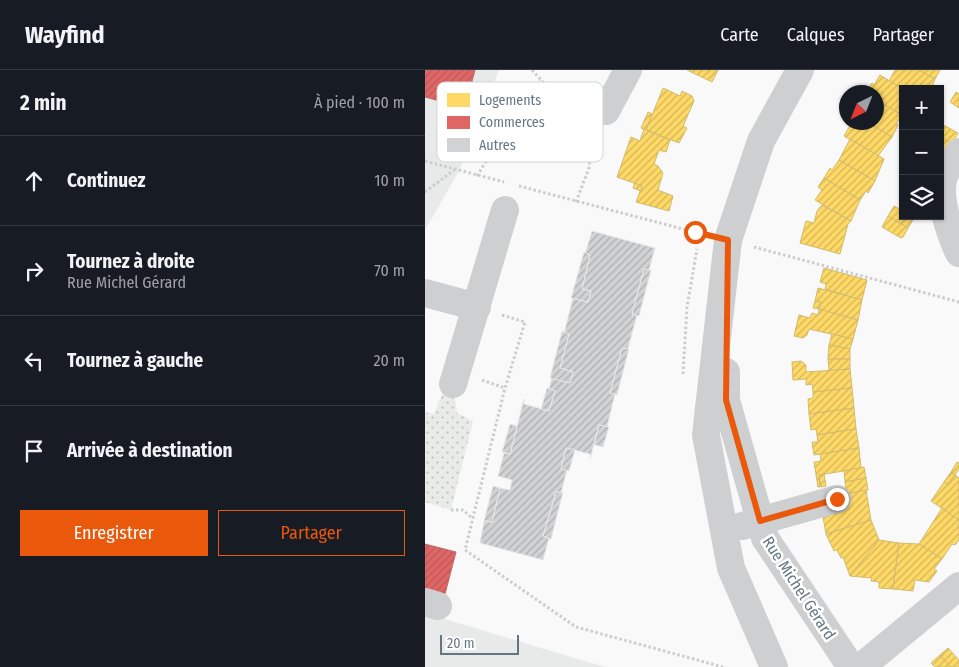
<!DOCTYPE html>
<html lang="fr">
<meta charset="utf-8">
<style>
body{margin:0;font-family:"Fira Sans Condensed",sans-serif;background:#20242c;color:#f1f3f6}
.controls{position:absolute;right:15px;top:15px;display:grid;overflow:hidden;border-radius:0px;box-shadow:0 1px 4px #0004}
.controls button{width:45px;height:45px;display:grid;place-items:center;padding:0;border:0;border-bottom:1px solid #363941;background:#171b24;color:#f1f3f6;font:25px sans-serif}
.compass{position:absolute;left:414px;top:15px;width:45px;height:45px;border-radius:50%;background:#171b24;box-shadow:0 1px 4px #0004;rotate:223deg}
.scale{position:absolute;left:15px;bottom:12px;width:79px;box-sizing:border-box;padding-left:5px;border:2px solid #657683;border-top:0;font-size:14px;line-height:18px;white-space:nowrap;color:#657683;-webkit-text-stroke:4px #fff;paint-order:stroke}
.stop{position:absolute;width:15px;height:15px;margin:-11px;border:4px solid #ea580c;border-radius:50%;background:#fff}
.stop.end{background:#ea580c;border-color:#fff;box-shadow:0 1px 5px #0008}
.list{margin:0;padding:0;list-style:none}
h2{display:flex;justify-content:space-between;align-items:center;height:65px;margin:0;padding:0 20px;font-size:21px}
h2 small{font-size:16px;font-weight:400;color:#9ea1a6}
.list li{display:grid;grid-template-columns:32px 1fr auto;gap:15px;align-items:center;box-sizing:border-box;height:90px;padding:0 20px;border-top:1px solid #363941}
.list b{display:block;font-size:19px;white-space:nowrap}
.list p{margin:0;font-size:16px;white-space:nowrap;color:#9ea1a6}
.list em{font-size:16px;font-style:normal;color:#9ea1a6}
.actions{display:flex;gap:10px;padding:15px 20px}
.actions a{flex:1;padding:11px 0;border:1px solid #ea580c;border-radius:0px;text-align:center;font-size:18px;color:#ea580c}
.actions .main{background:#ea580c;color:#fff}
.icon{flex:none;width:28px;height:28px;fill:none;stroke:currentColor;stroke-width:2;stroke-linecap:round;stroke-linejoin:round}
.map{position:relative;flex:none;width:534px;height:597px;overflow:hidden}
header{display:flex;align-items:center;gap:30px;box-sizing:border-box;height:70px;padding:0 25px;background:#171b24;border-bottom:1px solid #363941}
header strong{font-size:24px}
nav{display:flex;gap:28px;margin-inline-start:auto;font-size:18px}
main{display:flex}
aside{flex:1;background:#171b24}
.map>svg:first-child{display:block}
</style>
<header>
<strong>Wayfind</strong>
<nav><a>Carte</a><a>Calques</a><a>Partager</a></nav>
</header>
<main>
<aside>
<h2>2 min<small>À pied · 100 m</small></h2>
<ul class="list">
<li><svg class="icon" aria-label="ahead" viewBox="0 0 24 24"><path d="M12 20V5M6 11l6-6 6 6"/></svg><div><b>Continuez</b></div><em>10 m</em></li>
<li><svg class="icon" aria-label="right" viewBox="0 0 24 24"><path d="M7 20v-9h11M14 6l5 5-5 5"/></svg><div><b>Tournez à droite</b><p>Rue Michel Gérard</p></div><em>70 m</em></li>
<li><svg class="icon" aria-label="left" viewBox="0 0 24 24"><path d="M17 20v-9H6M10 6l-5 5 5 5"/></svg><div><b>Tournez à gauche</b></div><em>20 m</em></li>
<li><svg class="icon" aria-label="arrive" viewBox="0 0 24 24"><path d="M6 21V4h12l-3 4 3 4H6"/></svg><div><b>Arrivée à destination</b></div></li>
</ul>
<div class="actions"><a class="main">Enregistrer</a><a>Partager</a></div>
</aside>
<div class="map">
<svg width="534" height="597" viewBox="0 0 534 597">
<defs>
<pattern id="park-dots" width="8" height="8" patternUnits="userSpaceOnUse" patternTransform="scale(1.25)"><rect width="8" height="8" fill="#e8ebe6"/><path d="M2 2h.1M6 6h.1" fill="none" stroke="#c0c3c0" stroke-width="1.8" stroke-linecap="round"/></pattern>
<pattern id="homes-hatch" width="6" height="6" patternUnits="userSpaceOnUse" patternTransform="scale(1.25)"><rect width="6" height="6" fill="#ffd966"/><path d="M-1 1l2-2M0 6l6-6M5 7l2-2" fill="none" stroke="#d2b559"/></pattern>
<pattern id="shops-hatch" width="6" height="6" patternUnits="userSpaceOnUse" patternTransform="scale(1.25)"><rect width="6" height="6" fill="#e06666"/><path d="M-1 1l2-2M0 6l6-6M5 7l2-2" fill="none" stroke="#b95959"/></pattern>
<pattern id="building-hatch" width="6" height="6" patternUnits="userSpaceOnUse" patternTransform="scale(1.25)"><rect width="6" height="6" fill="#d0d2d3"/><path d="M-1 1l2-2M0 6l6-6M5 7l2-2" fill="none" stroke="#acafb1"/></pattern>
</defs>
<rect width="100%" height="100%" fill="#f9f9f9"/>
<!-- built -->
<g fill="#e8e9e9">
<path d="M 0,0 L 74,0 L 34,101 L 0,160 Z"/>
<path d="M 0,543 L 180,597 L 0,597 Z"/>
</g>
<!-- park -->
<path fill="url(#park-dots)" d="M 28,314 L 32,343 L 48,351 L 26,440 L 0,432 L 0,342 L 9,344 L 21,315 Z"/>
<!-- homes -->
<g fill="url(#homes-hatch)" stroke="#d1bb6f">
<path d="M 262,0 L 293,0 L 287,12 Z"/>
<path d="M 470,0 L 494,0 L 510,9 L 506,19 L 478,19 L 464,11 Z"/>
<path d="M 494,0 L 515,0 L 510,9 Z"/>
<path d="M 455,5 L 478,19 L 477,45 L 452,30 L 452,22 L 441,22 L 447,13 L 449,15 Z"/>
<path d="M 238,18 L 255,26 L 257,21 L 267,26 L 269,31 L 258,56 L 262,58 L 254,73 L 221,60 Z"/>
<path d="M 531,22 L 534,24 L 534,38 L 525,32 Z"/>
<path d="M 452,30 L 477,45 L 471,54 L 473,55 L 467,67 L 442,52 L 452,52 Z"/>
<path d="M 223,42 L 227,44 L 221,60 L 216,58 Z"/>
<path d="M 427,52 L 442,52 L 467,67 L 453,86 L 419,66 Z"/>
<path d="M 515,53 L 533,63 L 527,74 L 515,67 Z"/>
<path d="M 219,59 L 245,70 L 241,82 L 234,80 L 229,94 L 233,96 L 238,103 L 233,120 L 248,126 L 244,141 L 211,132 L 217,116 L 192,107 L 206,67 L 215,71 Z"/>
<path d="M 515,67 L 527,74 L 520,86 L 515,83 Z"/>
<path d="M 425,69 L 459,89 L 450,111 L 414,90 Z"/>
<path d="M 414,90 L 450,111 L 443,123 L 441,121 L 435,130 L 399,108 L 405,98 L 407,100 Z"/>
<path d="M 399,108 L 435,130 L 426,151 L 390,130 L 397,120 L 393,117 Z"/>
<path d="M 210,113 L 217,116 L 216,121 L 208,118 Z"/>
<path d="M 397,135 L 426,151 L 423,154 L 415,184 L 375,173 L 381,151 L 389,153 L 392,141 Z"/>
<path d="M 469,136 L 478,141 L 478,146 L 489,148 L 483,158 L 463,146 Z"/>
<path d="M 463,146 L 483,158 L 478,167 L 476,168 L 457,157 Z"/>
<path d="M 399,198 L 442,210 L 437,230 L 400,219 L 401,214 L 395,212 Z"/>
<path d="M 393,218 L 437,230 L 433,250 L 394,239 L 396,232 L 390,231 Z"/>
<path d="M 390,231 L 396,232 L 394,239 L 388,238 Z"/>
<path d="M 394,239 L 433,250 L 428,269 L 384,259 L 382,265 L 378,268 L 369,266 L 374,245 L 385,248 L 387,243 L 393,245 Z"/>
<path d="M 407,264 L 428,269 L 425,279 L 404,275 Z"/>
<path d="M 404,275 L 425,279 L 425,289 L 403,289 Z"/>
<path d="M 403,289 L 425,289 L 425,299 L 404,301 Z"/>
<path d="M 376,291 L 381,295 L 381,302 L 425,299 L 427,318 L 388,322 L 387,314 L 381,315 L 381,309 L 368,310 L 367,292 Z"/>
<path d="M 427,318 L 429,338 L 384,344 L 383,329 L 388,328 L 388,322 Z"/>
<path d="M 429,338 L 431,359 L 392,365 L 391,359 L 386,360 L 384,344 Z"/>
<path d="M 431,359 L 434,378 L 389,385 L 387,372 L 393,372 L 392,365 Z"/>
<path d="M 434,378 L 436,398 L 394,405 L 395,417 L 393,417 L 389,392 L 396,391 L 395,384 Z"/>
<path d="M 532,392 L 534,393 L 534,399 L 530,405 L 526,402 Z"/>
<path d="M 439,397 L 441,408 L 420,412 L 419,401 Z"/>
<path d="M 526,402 L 530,405 L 523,414 L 519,412 Z"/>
<path d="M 399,404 L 401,416 L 396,417 L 394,405 Z"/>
<path d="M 530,405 L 534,408 L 534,450 L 506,431 L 519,412 L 523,414 Z"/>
<path d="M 441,408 L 443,420 L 422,424 L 420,412 Z"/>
<path d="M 441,420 L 446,450 L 401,464 L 398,447 L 405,446 L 404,437 L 422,424 Z"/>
<path d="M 517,438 L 534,450 L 534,470 L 530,475 L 527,474 L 517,489 L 494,474 Z"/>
<path d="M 446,450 L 454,470 L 425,506 L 418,487 L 416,488 L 412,480 L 409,481 L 401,464 Z"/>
<path d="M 454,470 L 474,473 L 468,519 L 454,518 L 454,512 L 446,511 L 447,508 L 425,506 Z"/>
<path d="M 474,473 L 494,474 L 517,489 L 509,499 L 512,501 L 504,512 L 490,510 L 488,521 L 468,519 Z"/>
<path d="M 523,578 L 534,590 L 534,597 L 526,597 L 515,585 Z"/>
<path d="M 515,585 L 526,597 L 510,597 L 506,593 Z"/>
</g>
<!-- shops -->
<g fill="url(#shops-hatch)" stroke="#bb6b6f">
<path d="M 0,0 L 50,0 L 40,38 L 0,27 Z"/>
<path d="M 0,474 L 31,482 L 19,528 L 0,522 Z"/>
</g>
<!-- building -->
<g fill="url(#building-hatch)" stroke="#e8e8e8">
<path d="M 167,161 L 230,178 L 224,200 L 219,199 L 207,244 L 212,245 L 203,278 L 202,280 L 197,278 L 185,323 L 190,324 L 182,357 L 174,355 L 165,389 L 165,384 L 141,378 L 136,399 L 142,400 L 136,423 L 131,422 L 118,466 L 124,468 L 118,490 L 55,473 L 59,451 L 67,452 L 75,418 L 85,420 L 87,410 L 73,406 L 79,383 L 85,384 L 99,329 L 99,334 L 124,341 L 130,321 L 124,319 L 127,307 L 145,313 L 148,302 L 135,298 L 144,264 L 139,263 L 148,228 L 163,232 L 166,221 L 157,219 L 165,185 L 160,184 Z"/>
<path d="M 159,182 L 165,185 L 157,219 L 166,221 L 163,232 L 146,228 Z"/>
<path d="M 219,199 L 226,200 L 214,246 L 207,244 Z"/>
<path d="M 137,261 L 144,264 L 135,298 L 148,302 L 145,313 L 125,308 Z"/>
<path d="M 197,278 L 204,279 L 192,325 L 185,323 Z"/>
<path d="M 122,318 L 130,321 L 124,341 L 116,339 Z"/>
<path d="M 85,354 L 92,356 L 85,384 L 77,382 Z"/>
<path d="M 174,355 L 184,357 L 178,377 L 169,375 Z"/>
<path d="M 141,378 L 150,380 L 144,401 L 136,399 Z"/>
<path d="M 68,416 L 75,418 L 67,452 L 61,451 L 59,451 Z"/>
<path d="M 131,422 L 138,422 L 126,469 L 118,466 Z"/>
</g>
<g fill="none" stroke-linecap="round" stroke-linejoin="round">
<!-- path -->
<g stroke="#cbcccd" stroke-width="3" stroke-dasharray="2.5 2.5" stroke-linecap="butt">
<path d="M 107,0 L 133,28"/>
<path d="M 0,91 L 79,112"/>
<path d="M 52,106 L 62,90 L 92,56 L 115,10"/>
<path d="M 94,116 L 277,164"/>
<path d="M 0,122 L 29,100"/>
<path d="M 151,132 L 164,98 L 166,78"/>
<path d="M 329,177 L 534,232"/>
<path d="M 77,245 L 100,252 L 80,318 L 40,480 L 151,557 L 298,597"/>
<path d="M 258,304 L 262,237 L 272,179"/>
<path d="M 57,310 L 80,318"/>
<path d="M 26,440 L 38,440 L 47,448"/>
</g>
<!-- minor -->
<g stroke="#cecfd0" stroke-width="28">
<path d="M 181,41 L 203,0"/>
<path d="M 534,82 C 529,90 522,98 519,106 C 512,127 525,164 534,183"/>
<path d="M 0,223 L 52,237"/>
<path d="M 301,302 L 301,330 L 340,468 L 426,597"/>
<path d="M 28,314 L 80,140"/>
<path d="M 317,456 L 412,429"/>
<path d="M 0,532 L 13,536"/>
<path d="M 349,597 L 306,498 L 281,365 L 303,170 L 336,71 L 375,0"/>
<path d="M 436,597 L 534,516"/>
</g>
</g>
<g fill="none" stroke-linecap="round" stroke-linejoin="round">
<!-- route -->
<path stroke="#ea580c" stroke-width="6" d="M 270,162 L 303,170 L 301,330 L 335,451 L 412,429"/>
</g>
<g text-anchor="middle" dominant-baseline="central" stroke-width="5" stroke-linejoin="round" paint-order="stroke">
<!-- street labels -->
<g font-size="16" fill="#657683" stroke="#fff">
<text transform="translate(374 518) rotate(57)">Rue Michel Gérard</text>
</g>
</g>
<!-- legend -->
<rect x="12" y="12" width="166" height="80" rx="8" fill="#fff" stroke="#d1d6da" stroke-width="1"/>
<rect x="22" y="23" width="23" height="14" fill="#ffd966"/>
<rect x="22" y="46" width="23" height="13" fill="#e06666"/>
<rect x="22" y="68" width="23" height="14" fill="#d0d2d3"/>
<g font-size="14" fill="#657683">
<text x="54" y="35">Logements</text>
<text x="54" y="57">Commerces</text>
<text x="54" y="80">Autres</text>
</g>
</svg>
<div class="controls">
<button>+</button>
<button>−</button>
<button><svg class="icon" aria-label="layers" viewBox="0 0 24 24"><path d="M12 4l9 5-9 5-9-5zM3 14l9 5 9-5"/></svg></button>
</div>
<svg class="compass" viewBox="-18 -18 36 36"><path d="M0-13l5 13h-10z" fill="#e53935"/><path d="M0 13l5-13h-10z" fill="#9ea1a6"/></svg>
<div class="scale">20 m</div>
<div class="stop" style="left:270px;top:162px"></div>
<div class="stop end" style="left:412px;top:429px"></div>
</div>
</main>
